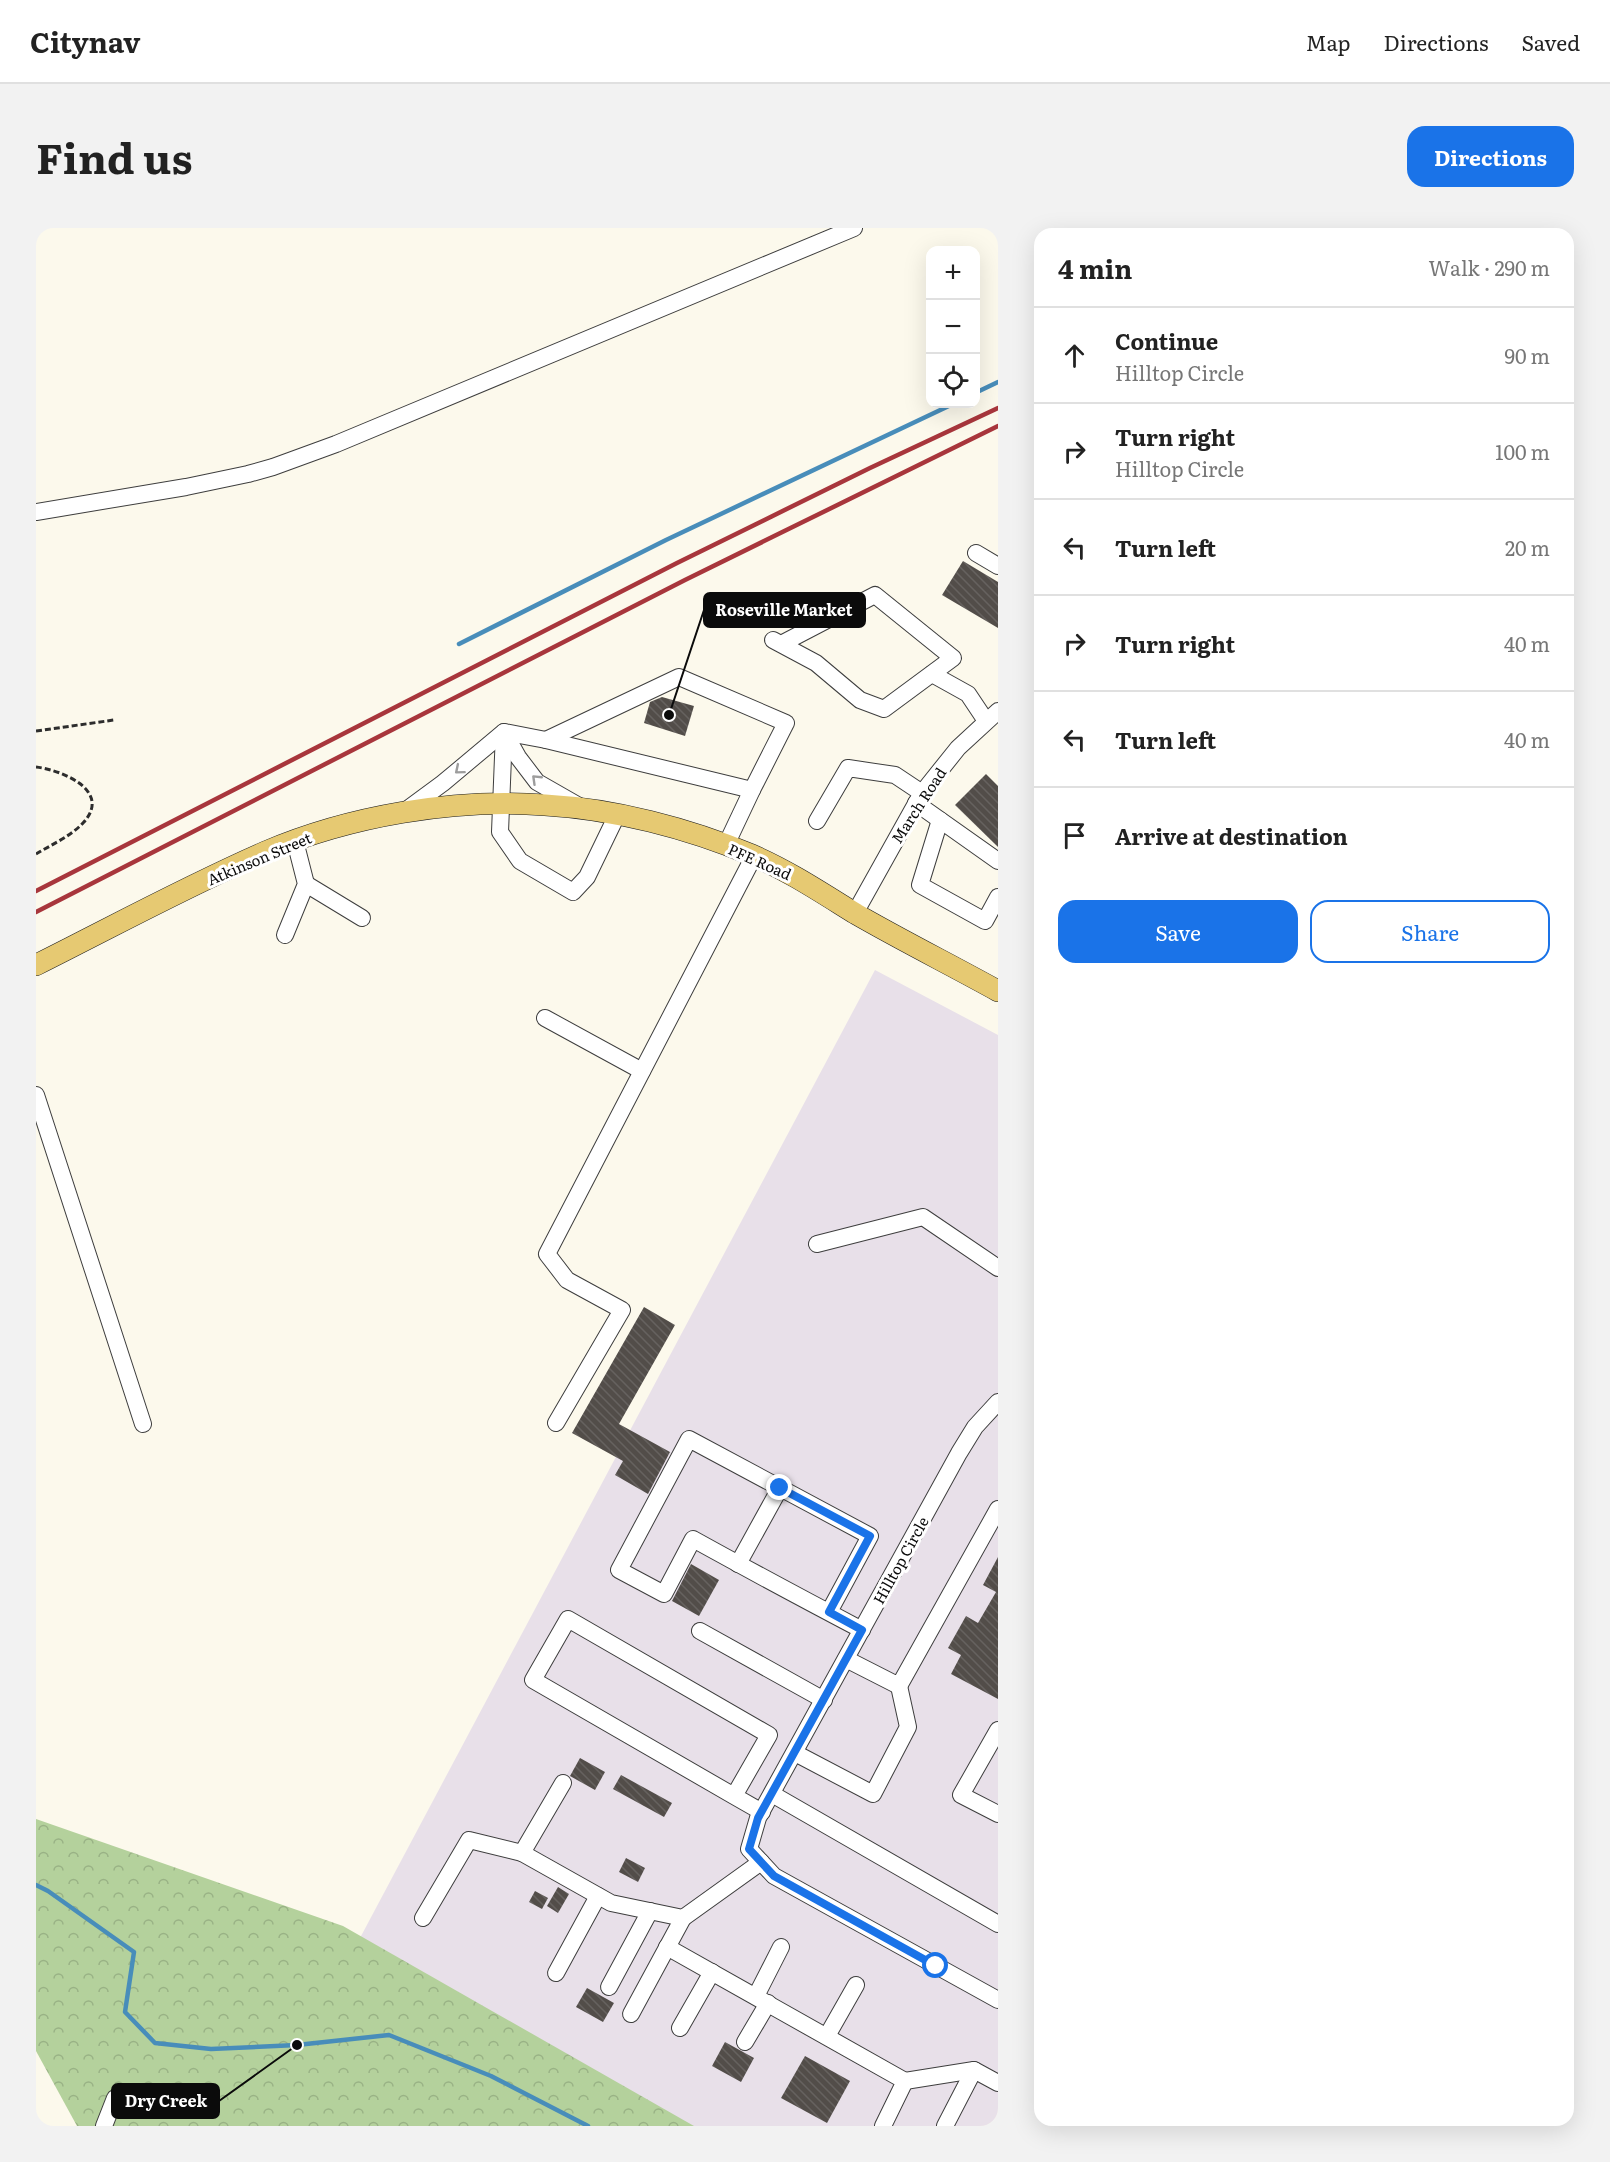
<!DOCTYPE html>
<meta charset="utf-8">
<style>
body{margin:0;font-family:Literata,serif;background:#f2f2f2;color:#222}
.controls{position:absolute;right:18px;top:18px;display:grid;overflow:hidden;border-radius:12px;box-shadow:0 6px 24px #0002}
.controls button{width:54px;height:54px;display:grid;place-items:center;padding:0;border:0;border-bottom:2px solid #e0e0e0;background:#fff;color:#222;font:30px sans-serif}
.stop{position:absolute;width:18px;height:18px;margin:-14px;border:4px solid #1a73e8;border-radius:50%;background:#fff}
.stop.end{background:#1a73e8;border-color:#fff;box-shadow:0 2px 6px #0008}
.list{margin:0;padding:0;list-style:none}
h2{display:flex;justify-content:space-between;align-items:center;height:78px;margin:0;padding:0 24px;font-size:26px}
h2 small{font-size:20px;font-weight:400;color:#767676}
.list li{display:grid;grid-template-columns:39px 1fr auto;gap:18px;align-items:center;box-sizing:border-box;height:96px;padding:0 24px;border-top:2px solid #e0e0e0}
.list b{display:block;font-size:22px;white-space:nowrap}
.list p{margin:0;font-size:20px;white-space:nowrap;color:#767676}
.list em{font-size:20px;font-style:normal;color:#767676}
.actions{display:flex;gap:12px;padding:18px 24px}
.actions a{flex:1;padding:14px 0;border:2px solid #1a73e8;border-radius:18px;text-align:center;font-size:21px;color:#1a73e8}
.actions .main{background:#1a73e8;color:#fff}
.icon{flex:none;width:33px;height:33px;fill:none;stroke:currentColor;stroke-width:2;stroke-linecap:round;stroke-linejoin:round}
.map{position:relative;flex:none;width:962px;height:1898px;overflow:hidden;border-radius:18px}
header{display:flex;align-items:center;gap:36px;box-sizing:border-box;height:84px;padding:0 30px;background:#fff;border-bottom:2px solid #e0e0e0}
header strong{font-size:28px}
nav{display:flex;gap:33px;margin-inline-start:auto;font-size:21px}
.intro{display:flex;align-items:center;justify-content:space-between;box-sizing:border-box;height:144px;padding:0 36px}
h1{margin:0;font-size:42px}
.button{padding:15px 27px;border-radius:18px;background:#1a73e8;color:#fff;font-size:21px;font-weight:700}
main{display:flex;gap:36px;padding:0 36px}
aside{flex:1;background:#fff;border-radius:18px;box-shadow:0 6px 24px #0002}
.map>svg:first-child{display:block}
</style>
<header>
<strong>Citynav</strong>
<nav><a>Map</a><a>Directions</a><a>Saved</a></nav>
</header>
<div class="intro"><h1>Find us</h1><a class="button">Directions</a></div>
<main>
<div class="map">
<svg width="962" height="1898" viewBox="0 0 962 1898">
<defs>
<pattern id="forest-crowns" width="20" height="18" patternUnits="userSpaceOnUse" patternTransform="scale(1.5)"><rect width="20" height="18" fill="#b4d19c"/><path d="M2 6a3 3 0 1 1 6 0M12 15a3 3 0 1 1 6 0" fill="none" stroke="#99b285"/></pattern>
<pattern id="building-back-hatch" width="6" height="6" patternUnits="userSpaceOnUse" patternTransform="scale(1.5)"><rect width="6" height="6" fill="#524d49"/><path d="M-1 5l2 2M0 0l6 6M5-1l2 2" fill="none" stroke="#66625f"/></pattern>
</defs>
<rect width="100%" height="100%" fill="#fcf9ec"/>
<!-- industrial -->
<path fill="#e8e0e9" d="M 839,742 L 962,807 L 962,1898 L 654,1898 L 324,1710 Z"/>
<!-- forest -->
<path fill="url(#forest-crowns)" d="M 0,1591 L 307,1698 L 658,1898 L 41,1898 L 0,1823 Z"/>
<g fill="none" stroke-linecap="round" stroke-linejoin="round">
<!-- stream -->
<g stroke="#488dba" stroke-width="4.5">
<path d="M 939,165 L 962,154"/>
<path d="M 423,416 L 630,312 L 917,176"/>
<path d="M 0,1657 L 12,1663 L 98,1724 L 89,1784 L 119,1815 L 175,1821 L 261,1817 L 353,1807 L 455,1848 L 552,1898"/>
</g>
</g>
<!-- building -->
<g fill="url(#building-back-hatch)">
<path d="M 927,333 L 962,354 L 962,400 L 906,367 Z"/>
<path d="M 626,469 L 658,478 L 649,508 L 608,495 L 614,474 Z"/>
<path d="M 950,546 L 962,558 L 962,619 L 919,577 Z"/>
<path d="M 608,1079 L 639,1097 L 583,1196 L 634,1224 L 612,1266 L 579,1247 L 587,1233 L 536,1205 Z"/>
<path d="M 962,1329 L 962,1471 L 915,1446 L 925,1427 L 912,1420 L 930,1388 L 942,1395 L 960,1364 L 947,1357 Z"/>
<path d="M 655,1336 L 683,1352 L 663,1388 L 636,1373 Z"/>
<path d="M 544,1530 L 569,1544 L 559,1562 L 534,1548 Z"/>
<path d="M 585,1547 L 636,1575 L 628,1589 L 577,1561 Z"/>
<path d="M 590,1630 L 609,1640 L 602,1654 L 583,1644 Z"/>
<path d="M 522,1659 L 533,1666 L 522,1685 L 511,1678 Z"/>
<path d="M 499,1663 L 512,1670 L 506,1681 L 493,1674 Z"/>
<path d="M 551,1760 L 578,1775 L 567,1794 L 540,1779 Z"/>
<path d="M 689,1814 L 718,1830 L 705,1854 L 676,1838 Z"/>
<path d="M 769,1828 L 814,1853 L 791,1895 L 745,1870 Z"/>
</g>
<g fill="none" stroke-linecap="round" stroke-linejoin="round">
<defs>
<g id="minor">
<path d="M 0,284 L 150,259 L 212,246 L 237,239 L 300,216 L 818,0"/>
<path d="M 940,325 L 962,338"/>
<path d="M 737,412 L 780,435 L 824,472 L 848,481 L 917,430 L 839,367 L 745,416"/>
<path d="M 896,446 L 932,466 L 950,493"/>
<path d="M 510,512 L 643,449 L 750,495 L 716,562"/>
<path d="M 880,575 L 962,633"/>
<path d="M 369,583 L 407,555 L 468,504 L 482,529 L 501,554 L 543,578"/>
<path d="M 581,587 L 551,649 L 537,664 L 484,633 L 464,604 L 468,504 L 510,512 L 716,562 L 690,617"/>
<path d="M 904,592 L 884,657 L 949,693 L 962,669"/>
<path d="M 781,593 L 812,540 L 859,547 L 886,565"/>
<path d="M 270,656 L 326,690"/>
<path d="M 819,685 L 886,565 L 922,520 L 962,483"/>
<path d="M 249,707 L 270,656 L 259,613"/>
<path d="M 509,790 L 606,843"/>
<path d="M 0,867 L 107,1196"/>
<path d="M 781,1016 L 887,989 L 962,1040"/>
<path d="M 962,1174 L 939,1199 L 923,1225 L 722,1590 L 713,1621 L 738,1648 L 962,1772"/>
<path d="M 520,1195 L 586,1082 L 531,1052 L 511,1026 L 718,628"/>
<path d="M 702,1336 L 744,1260"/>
<path d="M 793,1384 L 834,1308 L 653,1211 L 583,1342 L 628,1366 L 657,1311 C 713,1342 769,1372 826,1402"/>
<path d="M 664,1403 L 788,1472"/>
<path d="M 810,1431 L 863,1458 L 962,1281"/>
<path d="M 962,1502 L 925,1567 L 962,1586"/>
<path d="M 759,1525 L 837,1566 L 872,1499 L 863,1458"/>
<path d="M 527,1555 L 486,1625 L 575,1675 L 647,1690 L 725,1634"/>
<path d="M 736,1566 L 962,1696"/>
<path d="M 698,1568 L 733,1507 L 532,1391 L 497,1452 L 698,1568 L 726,1584"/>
<path d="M 387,1690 L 433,1612 L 486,1625"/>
<path d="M 631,1719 L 869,1853 L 847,1898"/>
<path d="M 520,1745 L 562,1668"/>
<path d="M 573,1759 L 614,1683"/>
<path d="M 720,1768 L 745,1719"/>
<path d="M 595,1786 L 647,1690"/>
<path d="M 644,1800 L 676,1744"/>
<path d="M 791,1808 L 820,1757"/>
<path d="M 709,1814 L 732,1775"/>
<path d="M 869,1853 L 938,1842"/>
<path d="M 68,1898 L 79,1870"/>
<path d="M 909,1898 L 938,1842 L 962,1855"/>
</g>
<path id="major" d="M 0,737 C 76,699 151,658 229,624 C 313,588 418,570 509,577 C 578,581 652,600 716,627 C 753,643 786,665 820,686 C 867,713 915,737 962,763"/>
</defs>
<!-- minor casing -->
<use href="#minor" stroke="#3e3e3e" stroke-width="18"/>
<!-- major casing -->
<use href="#major" stroke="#1c1c1c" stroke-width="22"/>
<!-- path -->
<g stroke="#2d2d2d" stroke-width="3" stroke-dasharray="6 3" stroke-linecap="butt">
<path d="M 0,503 L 78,492"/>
<path d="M 0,539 C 26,542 77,563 47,595 C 35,608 15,617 0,626"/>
</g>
<!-- minor -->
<use href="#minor" stroke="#fff" stroke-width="16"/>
<!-- major -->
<use href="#major" stroke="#e6c972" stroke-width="21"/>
<!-- rail -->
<g stroke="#a8363c" stroke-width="4.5">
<path d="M 0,663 L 641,335 L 834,240 L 962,180"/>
<path d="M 0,684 L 649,352 L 962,198"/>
</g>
</g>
<!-- one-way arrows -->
<defs><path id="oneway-chevron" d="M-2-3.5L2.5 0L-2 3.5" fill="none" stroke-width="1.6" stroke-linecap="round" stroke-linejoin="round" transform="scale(1.5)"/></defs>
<g stroke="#9d9d9d">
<use href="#oneway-chevron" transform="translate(423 542) rotate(140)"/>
<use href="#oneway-chevron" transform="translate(500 551) rotate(-136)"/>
</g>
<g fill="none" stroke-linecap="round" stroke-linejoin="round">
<!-- route -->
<path stroke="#1a73e8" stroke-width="8" d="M 744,1260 L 834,1308 L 793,1384 L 826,1402 L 722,1590 L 713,1621 L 738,1648 L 900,1738"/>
</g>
<g text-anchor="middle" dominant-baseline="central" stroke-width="6" stroke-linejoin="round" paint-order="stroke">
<!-- street labels -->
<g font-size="15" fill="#0b0b0b" stroke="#fff">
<text transform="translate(882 577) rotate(-57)">March Road</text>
<text transform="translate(223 630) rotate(-23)">Atkinson Street</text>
<text transform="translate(724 633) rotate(24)">PFE Road</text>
<text transform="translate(864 1332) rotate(-61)">Hilltop Circle</text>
</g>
</g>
<!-- callouts -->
<path fill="none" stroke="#0b0b0b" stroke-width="2" d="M633 487L668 382M261 1817L183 1873"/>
<g fill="#0b0b0b" stroke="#fff" stroke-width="2">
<circle cx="633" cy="487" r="6"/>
<circle cx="261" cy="1817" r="6"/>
</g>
<g fill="#0b0b0b" stroke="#0b0b0b" stroke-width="2">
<rect x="668" y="365" width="161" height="34" rx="6"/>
<rect x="76" y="1856" width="107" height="34" rx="6"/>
</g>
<g font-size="16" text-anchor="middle" font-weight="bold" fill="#fff">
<text x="748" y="388">Roseville Market</text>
<text x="130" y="1879">Dry Creek</text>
</g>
</svg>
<div class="controls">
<button>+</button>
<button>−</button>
<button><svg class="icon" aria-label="locate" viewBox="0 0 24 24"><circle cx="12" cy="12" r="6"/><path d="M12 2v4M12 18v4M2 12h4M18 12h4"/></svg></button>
</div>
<div class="stop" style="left:900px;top:1738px"></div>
<div class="stop end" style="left:744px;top:1260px"></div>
</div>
<aside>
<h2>4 min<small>Walk · 290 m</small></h2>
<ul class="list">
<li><svg class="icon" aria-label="ahead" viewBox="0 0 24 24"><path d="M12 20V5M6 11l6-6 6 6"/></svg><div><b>Continue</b><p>Hilltop Circle</p></div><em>90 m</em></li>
<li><svg class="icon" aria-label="right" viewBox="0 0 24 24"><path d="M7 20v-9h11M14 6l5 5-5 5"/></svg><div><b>Turn right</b><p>Hilltop Circle</p></div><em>100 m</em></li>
<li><svg class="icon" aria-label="left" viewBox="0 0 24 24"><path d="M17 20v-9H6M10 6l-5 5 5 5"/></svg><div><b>Turn left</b></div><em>20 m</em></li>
<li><svg class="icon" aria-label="right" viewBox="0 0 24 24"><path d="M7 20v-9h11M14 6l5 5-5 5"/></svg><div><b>Turn right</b></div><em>40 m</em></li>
<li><svg class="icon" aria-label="left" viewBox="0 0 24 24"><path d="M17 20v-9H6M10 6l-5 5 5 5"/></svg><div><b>Turn left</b></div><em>40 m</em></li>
<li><svg class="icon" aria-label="arrive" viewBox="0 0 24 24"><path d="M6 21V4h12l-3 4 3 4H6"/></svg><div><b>Arrive at destination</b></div></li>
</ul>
<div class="actions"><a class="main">Save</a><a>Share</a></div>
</aside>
</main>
